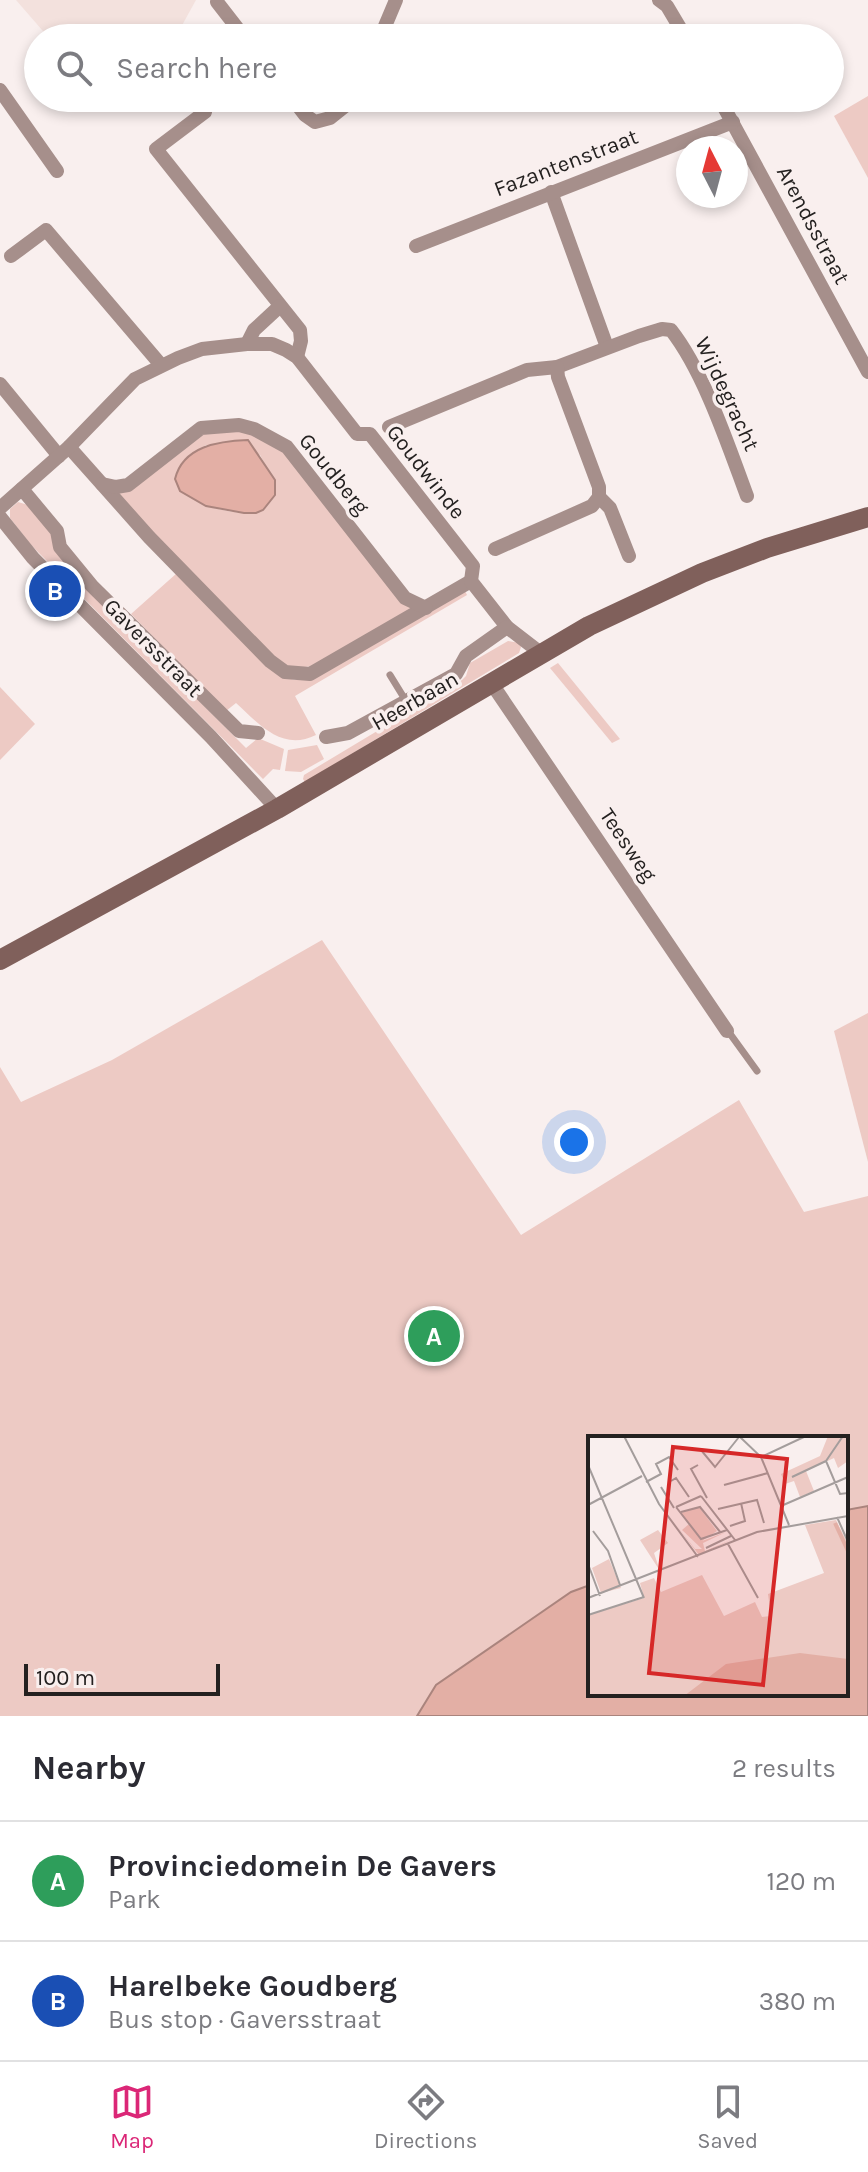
<!DOCTYPE html>
<meta charset="utf-8">
<style>
body{margin:0;font-family:Karla,sans-serif;background:#f7f7f7;color:#2b2b33}
.compass{position:absolute;left:676px;top:136px;width:72px;height:72px;border-radius:50%;background:#fff;box-shadow:0 4px 12px #0003;rotate:354deg}
.scale{position:absolute;left:24px;bottom:20px;width:196px;box-sizing:border-box;padding-left:8px;border:4px solid #242120;border-top:0;font-size:22px;line-height:28px;white-space:nowrap;color:#242120;-webkit-text-stroke:6px #f9efee;paint-order:stroke}
.you{position:absolute;left:574px;top:1142px;width:28px;height:28px;margin:-20px;border:6px solid #fff;border-radius:50%;background:#1a73e8;box-shadow:0 0 0 12px #1a73e833}
.badge{display:grid;place-items:center;width:52px;height:52px;border-radius:50%;background:#db2777;color:#fff;font-size:26px;font-weight:700}
.pin{position:absolute;translate:-50% -50%;border:4px solid #fff;box-shadow:0 2px 8px #0006}
.list{margin:0;padding:0;list-style:none}
h2{display:flex;justify-content:space-between;align-items:center;height:104px;margin:0;padding:0 32px;font-size:34px}
h2 small{font-size:26px;font-weight:400;color:#7c7c81}
.list li{display:grid;grid-template-columns:52px 1fr auto;gap:24px;align-items:center;box-sizing:border-box;height:120px;padding:0 32px;border-top:2px solid #e1e1e2}
.list b{display:block;font-size:30px;white-space:nowrap}
.list p{margin:0;font-size:26px;white-space:nowrap;color:#7c7c81}
.list em{font-size:26px;font-style:normal;color:#7c7c81}
.icon{flex:none;width:44px;height:44px;fill:none;stroke:currentColor;stroke-width:2;stroke-linecap:round;stroke-linejoin:round}
.map{position:relative;flex:none;width:868px;height:1716px;overflow:hidden}
.search{position:absolute;background:#fff;box-shadow:0 4px 12px #0003;left:24px;right:24px;top:24px;height:88px;display:flex;align-items:center;gap:20px;box-sizing:border-box;padding:0 28px;border-radius:44px;color:#7c7c81;font-size:30px}
.sheet{height:344px;background:#fff}
nav{display:flex;justify-content:space-around;align-items:center;box-sizing:border-box;height:112px;border-top:2px solid #e1e1e2;background:#fff;font-size:22px;color:#7c7c81}
nav a{display:grid;justify-items:center;gap:4px}
nav .on{color:#db2777}
.map>svg:first-child{display:block}
</style>
<div class="map">
<svg width="868" height="1716" viewBox="0 0 868 1716">
<rect width="100%" height="100%" fill="#f9efee"/>
<!-- built -->
<path fill="#f3e1dd" d="M 16,0 L 196,0 L 175,38 L 49,38 Z"/>
<!-- green -->
<g fill="#edcac4" fill-rule="evenodd">
<path d="M 868,96 L 868,178 L 834,116 Z"/>
<path d="M 245,429 L 284,452 L 414,609 L 313,666 L 289,669 L 274,659 L 114,491 L 210,430 ZM 206,445 L 260,455 L 268,470 L 270,502 C 253,520 228,511 206,506 L 183,461 Z"/>
<path d="M 18,502 L 28,505 L 189,691 L 246,748 L 258,738 L 284,749 L 280,770 L 273,769 L 263,779 L 31,545 L 10,518 L 10,509 Z"/>
<path d="M 177,573 L 284,677 L 295,680 L 312,678 L 465,591 L 467,595 L 295,696 L 316,735 C 282,752 259,724 236,703 L 226,711 L 131,614 Z"/>
<path d="M 508,641 L 520,643 L 521,647 L 519,653 L 305,782 L 303,779 L 304,775 L 462,680 L 466,676 L 470,663 Z"/>
<path d="M 558,663 L 620,739 L 612,743 L 550,668 Z"/>
<path d="M 0,687 L 35,724 L 0,760 Z"/>
<path d="M 317,745 L 324,759 L 301,772 L 285,771 L 288,750 Z"/>
<path d="M 322,940 L 521,1235 L 739,1100 L 804,1212 L 868,1196 L 868,1716 L 0,1716 L 0,1067 L 21,1102 L 112,1060 ZM 590,1438 L 846,1438 L 846,1694 L 590,1694 Z"/>
<path d="M 868,1013 L 868,1162 L 834,1031 Z"/>
</g>
<!-- water -->
<g fill="#e3afa5" stroke="#aa847d" stroke-width="2">
<path d="M 248,440 L 275,480 L 275,495 L 263,510 L 256,513 L 244,513 L 206,506 L 180,491 L 175,479 C 183,446 219,441 248,440 Z"/>
<path d="M 868,1506 L 868,1716 L 417,1716 L 436,1685 L 571,1592 L 590,1585 L 590,1694 L 846,1694 L 846,1510 Z"/>
</g>
<g fill="none" stroke-linecap="round" stroke-linejoin="round">
<!-- lane -->
<g stroke="#a68f8b" stroke-width="7">
<path d="M 390,675 L 406,701"/>
<path d="M 728,1031 L 757,1071"/>
</g>
<!-- street -->
<g stroke="#a68f8b" stroke-width="14">
<path d="M 659,0 L 667,6 L 686,38"/>
<path d="M 217,2 L 245,38"/>
<path d="M 380,38 L 396,0"/>
<path d="M 0,90 L 57,171"/>
<path d="M 292,98 L 305,115 L 315,122 L 330,118 L 355,98"/>
<path d="M 719,98 L 868,372"/>
<path d="M 205,112 L 156,149 L 300,330 L 301,341 L 297,357"/>
<path d="M 551,192 L 607,347"/>
<path d="M 416,246 L 733,122"/>
<path d="M 11,256 L 46,230 L 161,365"/>
<path d="M 247,344 L 254,330 L 280,306"/>
<path d="M 0,384 L 59,456"/>
<path d="M 389,427 L 527,370 L 557,367 L 639,336 L 662,329 L 671,330 C 704,372 728,445 747,496"/>
<path d="M 69,447 L 149,537 L 270,661 L 285,672 L 310,674 L 471,581"/>
<path d="M 102,484 L 116,487 L 128,485 L 201,428 L 239,425 L 254,429 L 287,447 L 405,598 L 426,608"/>
<path d="M 22,489 L 57,531 L 60,547 L 92,586 L 239,731 L 258,733"/>
<path d="M 599,497 L 610,508 L 629,556"/>
<path d="M 0,508 L 69,447 L 135,379 L 178,358 L 202,349 L 247,344 L 272,344 L 286,350 L 297,357 L 357,434 L 370,434 L 473,566 L 471,581 L 507,627 L 542,654"/>
<path d="M 0,517 L 33,558 L 211,737 L 277,809"/>
<path d="M 495,549 L 592,506 L 599,497 L 599,487 L 558,377 L 557,367"/>
<path d="M 492,684 L 727,1031"/>
<path d="M 326,737 L 348,733 L 456,674 L 466,656 L 507,627"/>
</g>
<!-- secondary -->
<path stroke="#80605b" stroke-width="20" d="M 0,960 L 277,809 L 589,626 L 702,573 L 767,548 L 868,517"/>
</g>
<g text-anchor="middle" dominant-baseline="central" stroke-width="7" stroke-linejoin="round" paint-order="stroke">
<!-- street labels -->
<g font-size="22" fill="#242120" stroke="#f9efee">
<text transform="translate(566 163) rotate(-21)">Fazantenstraat</text>
<text transform="translate(813 225) rotate(62)">Arendsstraat</text>
<text transform="translate(727 394) rotate(65)">Wijdegracht</text>
<text transform="translate(426 472) rotate(52)">Goudwinde</text>
<text transform="translate(334 474) rotate(51)">Goudberg</text>
<text transform="translate(153 648) rotate(45)">Gaversstraat</text>
<text transform="translate(415 701) rotate(-30)">Heerbaan</text>
<text transform="translate(628 845) rotate(56)">Teesweg</text>
</g>
</g>
<!-- overview -->
<g transform="translate(588 1436)">
<rect width="260" height="260" fill="#f9efee"/>
<path d="M 240,0 L 260,0 L 260,25 L 250,32 L 246,22 L 218,35 L 226,55 L 212,61 L 206,45 L 197,48 L 193,38 L 232,20 ZM 111,71 L 129,95 L 114,105 L 138,96 L 115,107 L 117,115 L 145,103 L 111,119 L 85,85 L 107,113 L 114,113 L 94,94 L 101,88 L 93,77 ZM 248,84 L 260,108 L 260,260 L 0,260 L 0,179 L 56,162 L 52,147 L 66,142 L 73,156 L 114,139 L 136,180 L 167,166 L 174,181 L 183,180 L 180,158 L 236,137 L 217,89 ZM 70,94 L 80,107 L 66,117 L 72,135 L 52,104 ZM 21,123 L 33,152 L 13,157 L 4,132 Z" fill="#edcac4"/>
<path d="M 212,217 L 260,223 L 260,260 L 96,260 L 138,228 Z" fill="#e3afa5"/>
<path fill="none" stroke="#e3afa5" stroke-width="4" d="M 247,87 L 260,115"/>
<path fill="none" stroke="#a49d9c" stroke-width="2" d="M 36,0 L 71,68 L 110,121M 151,0 L 173,21 L 201,89M 113,14 L 127,31 L 151,1M 173,21 L 218,0M 238,25 L 252,58 L 260,57M 238,25 L 255,0M 0,29 L 56,162M 110,29 L 103,33 L 119,62M 204,41 L 238,25M 83,45 L 88,42 L 101,61M 58,46 L 73,38 L 68,28 L 81,21 L 90,34M 136,49 L 180,37M 73,51 L 86,72M 113,60 L 147,104M 0,69 L 54,40M 193,70 L 260,41M 88,71 L 113,103 L 139,94M 88,71 L 113,60M 130,73 L 169,64 L 176,87M 93,76 L 112,71 L 133,97M 249,81 L 260,106M 142,90 L 157,85 L 153,67M 5,95 L 20,115 L 32,149M 140,108 L 170,162M 118,112 L 143,100M 0,128 L 12,160M 0,162 L 169,96 L 260,80M 0,179 L 56,161"/>
<path fill="#d62828" fill-opacity="0.15" stroke="#d62828" stroke-width="4" d="M 85,11 L 199,23 L 175,249 L 61,237 Z"/>
<rect width="260" height="260" fill="none" stroke="#242120" stroke-width="4"/>
</g>
</svg>
<svg class="compass" viewBox="-18 -18 36 36"><path d="M0-13l5 13h-10z" fill="#e53935"/><path d="M0 13l5-13h-10z" fill="#7c7c81"/></svg>
<div class="scale">100 m</div>
<div class="you"></div>
<div class="pin badge" style="left:434px;top:1336px;background:#2e9e5b">A</div>
<div class="pin badge" style="left:55px;top:591px;background:#1a4fb4">B</div>
<div class="search"><svg class="icon" aria-label="search" viewBox="0 0 24 24"><circle cx="10" cy="10" r="6"/><path d="M15 15l6 6"/></svg>Search here</div>
</div>
<section class="sheet">
<h2>Nearby<small>2 results</small></h2>
<ul class="list">
<li><span class="badge" style="background:#2e9e5b">A</span><div><b>Provinciedomein De Gavers</b><p>Park</p></div><em>120 m</em></li>
<li><span class="badge" style="background:#1a4fb4">B</span><div><b>Harelbeke Goudberg</b><p>Bus stop · Gaversstraat</p></div><em>380 m</em></li>
</ul>
</section>
<nav>
<a class="on"><svg class="icon" aria-label="map" viewBox="0 0 24 24"><path d="M3 6l6-2 6 2 6-2v14l-6 2-6-2-6 2zM9 4v14M15 6v14"/></svg>Map</a>
<a><svg class="icon" aria-label="directions" viewBox="0 0 24 24"><path d="M12 3l9 9-9 9-9-9zM9 14v-3h6M13 9l2 2-2 2"/></svg>Directions</a>
<a><svg class="icon" aria-label="saved" viewBox="0 0 24 24"><path d="M7 4h10v16l-5-4-5 4z"/></svg>Saved</a>
</nav>
